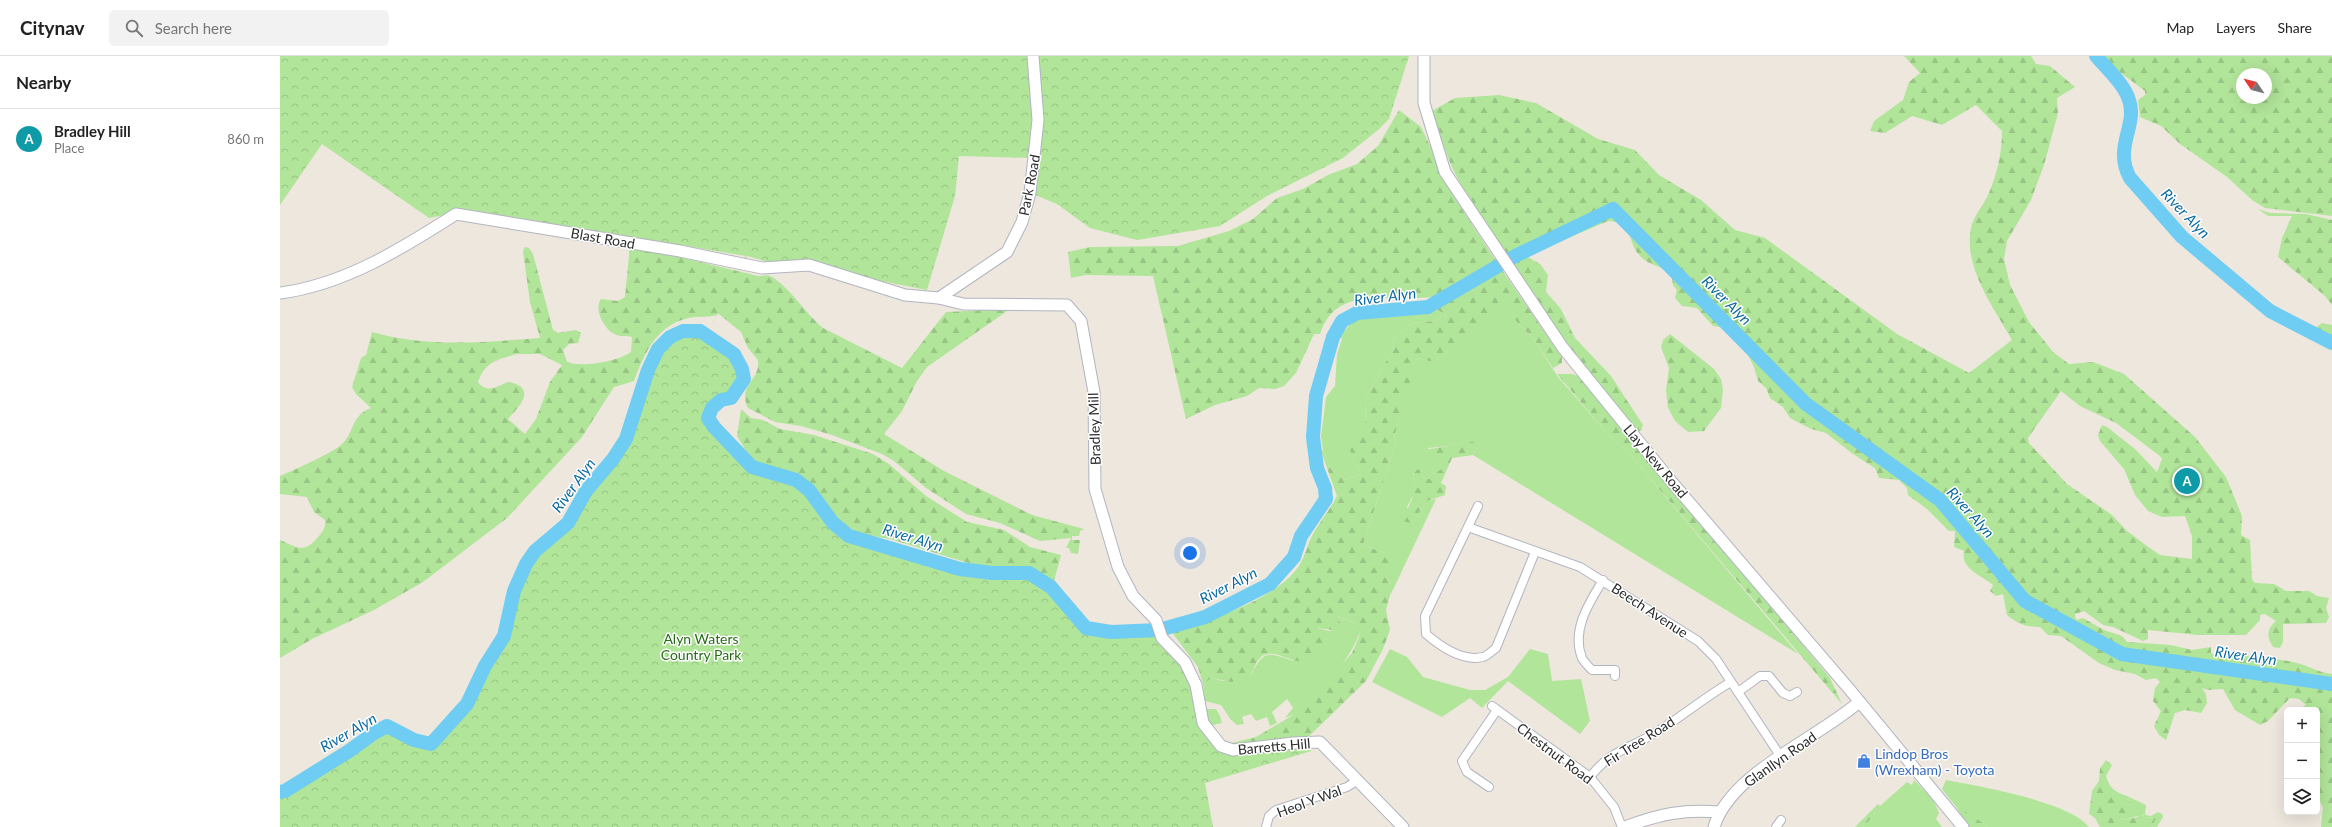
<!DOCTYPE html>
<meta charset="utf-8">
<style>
body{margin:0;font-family:Lato,sans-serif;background:#f2f2f2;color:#222}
.controls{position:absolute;right:12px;bottom:12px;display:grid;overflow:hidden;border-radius:6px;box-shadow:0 4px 16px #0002}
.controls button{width:36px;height:36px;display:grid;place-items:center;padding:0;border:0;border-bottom:1px solid #e0e0e0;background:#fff;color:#222;font:20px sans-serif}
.compass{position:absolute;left:1956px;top:12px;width:36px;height:36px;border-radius:50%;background:#fff;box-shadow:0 4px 16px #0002;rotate:305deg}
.you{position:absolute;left:910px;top:497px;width:14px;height:14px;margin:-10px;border:3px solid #fff;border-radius:50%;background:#1a73e8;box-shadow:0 0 0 6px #1a73e833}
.badge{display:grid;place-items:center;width:26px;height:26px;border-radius:50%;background:#db2777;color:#fff;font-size:13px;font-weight:700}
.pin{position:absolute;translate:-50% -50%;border:2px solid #fff;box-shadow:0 1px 4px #0006}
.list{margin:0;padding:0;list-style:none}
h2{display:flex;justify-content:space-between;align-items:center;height:52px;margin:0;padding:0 16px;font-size:17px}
h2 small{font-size:13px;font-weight:400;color:#767676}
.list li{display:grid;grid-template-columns:26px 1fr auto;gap:12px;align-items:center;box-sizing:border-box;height:60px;padding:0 16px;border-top:1px solid #e0e0e0}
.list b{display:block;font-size:15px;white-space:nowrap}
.list p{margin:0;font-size:13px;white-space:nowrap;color:#767676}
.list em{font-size:13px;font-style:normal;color:#767676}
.icon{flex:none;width:22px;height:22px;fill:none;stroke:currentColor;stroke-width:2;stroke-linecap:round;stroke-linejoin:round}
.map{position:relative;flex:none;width:2052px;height:771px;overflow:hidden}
header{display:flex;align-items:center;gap:24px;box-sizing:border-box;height:56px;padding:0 20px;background:#fff;border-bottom:1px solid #e0e0e0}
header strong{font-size:19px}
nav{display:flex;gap:22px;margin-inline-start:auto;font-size:14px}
.search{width:280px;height:36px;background:#f2f2f2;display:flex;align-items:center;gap:10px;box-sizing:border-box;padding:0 14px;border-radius:6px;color:#767676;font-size:15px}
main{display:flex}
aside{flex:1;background:#fff}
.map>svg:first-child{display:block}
</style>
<header>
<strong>Citynav</strong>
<div class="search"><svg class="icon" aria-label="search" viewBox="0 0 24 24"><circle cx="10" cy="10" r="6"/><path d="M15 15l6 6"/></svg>Search here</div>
<nav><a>Map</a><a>Layers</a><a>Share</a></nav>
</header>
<main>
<aside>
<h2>Nearby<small></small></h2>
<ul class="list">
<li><span class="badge" style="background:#0f9aa8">A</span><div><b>Bradley Hill</b><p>Place</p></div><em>860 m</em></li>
</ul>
</aside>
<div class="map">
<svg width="2052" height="771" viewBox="0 0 2052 771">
<defs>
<pattern id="forest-firs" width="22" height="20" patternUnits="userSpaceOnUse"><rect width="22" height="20" fill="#b1e599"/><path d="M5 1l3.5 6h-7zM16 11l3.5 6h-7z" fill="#98c584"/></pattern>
<pattern id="park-crowns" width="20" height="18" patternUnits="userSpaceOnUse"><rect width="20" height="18" fill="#b1e599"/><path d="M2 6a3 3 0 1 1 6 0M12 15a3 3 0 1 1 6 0" fill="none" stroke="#98c584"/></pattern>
</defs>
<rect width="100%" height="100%" fill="#eee7de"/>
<!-- grass -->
<g fill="#b1e599">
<path d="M 1226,249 L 1234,263 L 1253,282 L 1278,321 L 1326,376 L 1352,401 L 1518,598 L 1193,399 L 1197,391 L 1176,386 L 1170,390 L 1148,392 L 1149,401 L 1156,402 L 1165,406 L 1165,411 L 1153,418 L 1153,424 L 1143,421 L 1139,413 L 1134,415 L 1133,423 L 1137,432 L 1127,451 L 1132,467 L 1147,445 L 1156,443 L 1111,538 L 1110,527 L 1106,520 L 1105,497 L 1083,489 L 1116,385 L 1114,381 L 1134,310 L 1137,302 L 1153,306 Z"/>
<path d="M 1153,253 L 1166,258 L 1155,265 L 1132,267 L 1114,282 L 1113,293 L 1086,342 L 1085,372 L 1072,402 L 1081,418 L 1065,424 L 1051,413 L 1043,394 L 1041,381 L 1046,341 L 1055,330 L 1057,298 L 1062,283 L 1060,280 L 1074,264 Z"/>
<path d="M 1056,560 L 1080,569 C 1085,584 1038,643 1025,653 C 1019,657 1011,659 1005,662 L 1013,652 L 1007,643 L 992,656 L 997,667 L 990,670 L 987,661 L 976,665 L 971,658 L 962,661 L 964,668 L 957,669 L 951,664 L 941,649 L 925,645 L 923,628 L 926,624 L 931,622 L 943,625 L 971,619 C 984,594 987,596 1013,605 L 1037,572 L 1049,575 L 1057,573 Z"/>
<path d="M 1110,593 L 1127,601 L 1143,621 L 1190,634 L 1205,634 L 1228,621 L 1250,593 L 1268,598 L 1272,625 L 1301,623 L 1310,665 L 1300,678 L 1228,625 L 1202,652 L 1190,642 L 1162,661 L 1092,626 Z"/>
<path d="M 927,653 L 936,653 L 940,660 L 942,667 L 929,670 L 924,659 Z"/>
<path d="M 1634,724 L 1653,743 L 1659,757 L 1656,763 L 1662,771 L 1583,771 L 1598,755 L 1600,750 L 1627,726 L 1632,729 Z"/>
<path d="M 1666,724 C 1699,730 1790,746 1809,771 L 1708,771 C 1701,765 1696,764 1689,760 C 1678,755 1669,742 1662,733 Z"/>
<path d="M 1847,740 L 1866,749 L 1865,759 L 1871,760 L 1878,756 L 1882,758 L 1883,761 L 1877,771 L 1872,771 L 1876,762 L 1864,761 L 1863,758 L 1845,764 L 1839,761 L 1852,759 L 1852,748 Z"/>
</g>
<!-- forest -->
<g fill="url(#forest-firs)" fill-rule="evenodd">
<path d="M 1624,0 L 1751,0 L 1756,8 L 1770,10 L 1795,31 L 1777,42 L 1778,57 L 1764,109 L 1751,144 L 1727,185 L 1724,203 L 1730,229 L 1749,266 L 1773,296 L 1789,308 L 1813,306 L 1844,318 L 1915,381 L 1946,421 L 1962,460 L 1961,479 L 1970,484 L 1972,523 L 1975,527 L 1994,528 L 2006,535 L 2029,535 L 2037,540 L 2049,542 L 2046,552 L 2049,561 L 2046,567 L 2003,568 L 2003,586 L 2000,592 L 1993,591 C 1986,580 1987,573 1996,565 L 1985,558 L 1980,559 L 1980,564 L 1966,579 L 1918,579 L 1868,574 L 1868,583 L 1863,585 L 1833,571 L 1823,569 L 1804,555 L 1795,558 L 1796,564 L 1803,562 L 1824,574 L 1842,580 L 1847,586 L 1891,589 L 1912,594 L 1931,591 L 1931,597 L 1936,600 C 1951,596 2001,603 2017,607 C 2029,610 2039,617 2052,618 L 2052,771 L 2041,771 L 2043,752 L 2037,738 L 2037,654 L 2017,654 L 2026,649 L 2019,643 L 2010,642 L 1988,665 L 1980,669 L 1955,654 L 1943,633 L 1928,634 L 1922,632 L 1926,638 L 1927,647 L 1921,657 L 1905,654 L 1895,657 L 1886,684 L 1879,679 L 1874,670 L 1881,655 L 1873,645 L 1875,632 L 1880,626 L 1876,622 L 1866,624 L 1855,618 L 1835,614 L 1819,607 L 1781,580 L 1768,579 L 1760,571 C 1746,571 1738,568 1727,559 L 1723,538 L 1716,540 L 1710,535 L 1713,529 C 1701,519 1680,513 1684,495 L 1674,491 L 1675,475 L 1669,475 L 1647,453 L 1628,439 L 1627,432 L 1619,424 L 1599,422 L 1595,412 L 1573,398 L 1546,377 L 1531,373 L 1510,362 L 1503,351 L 1490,342 L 1486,332 L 1478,325 L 1474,311 L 1462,287 L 1447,272 L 1433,270 L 1417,252 L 1402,250 L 1395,242 L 1397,234 L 1393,229 L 1391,217 C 1381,210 1369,209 1361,201 C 1345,185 1356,166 1328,165 L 1246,200 L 1260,208 L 1268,219 L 1266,236 L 1281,253 L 1295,282 L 1331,320 L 1363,369 L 1361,375 L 1355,376 C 1291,296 1227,213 1178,123 C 1166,102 1160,76 1152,55 L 1175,42 L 1219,39 L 1256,47 L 1318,83 L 1355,94 L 1379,119 L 1421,144 L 1455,174 L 1485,182 L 1617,278 L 1689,317 L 1732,284 C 1714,252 1683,211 1691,172 C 1693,160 1704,149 1709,137 C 1717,118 1722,97 1722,75 L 1696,49 L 1662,69 L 1632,60 L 1605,77 L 1590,75 L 1594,65 L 1623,44 L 1629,26 L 1640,17 ZM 1781,335 L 1800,350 L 1836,367 L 1880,400 L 1882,403 L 1877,416 L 1855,393 L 1827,371 L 1822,369 L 1818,379 L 1820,385 L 1844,413 L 1855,439 L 1868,455 L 1882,461 L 1905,460 L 1912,480 L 1912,503 L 1880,499 L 1867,490 L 1847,475 L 1832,459 L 1787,428 L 1749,387 L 1748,382 Z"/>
<path d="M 1824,0 L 2052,0 L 2052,160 L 1985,152 L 1972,144 L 1947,121 L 1900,88 L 1881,70 L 1860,61 L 1858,44 L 1865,39 L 1865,35 L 1837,14 ZM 1962,18 L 1986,18 L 1986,42 L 1962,42 Z"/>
<path d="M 1119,54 L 1141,71 L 1176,144 L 1216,205 C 1197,217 1175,238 1152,241 C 1112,246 1056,227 1040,278 L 1034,278 L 1016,317 L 1004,330 L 995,333 L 979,332 L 967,340 L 935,349 L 906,363 L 873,220 L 806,219 L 791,222 L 788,196 L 810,191 L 898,190 L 949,175 L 973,163 L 997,142 L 1023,133 L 1048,119 L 1077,108 L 1098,90 Z"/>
<path d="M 1978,153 L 1990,157 L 2026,158 L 2052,164 L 2052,249 L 2045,240 L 1998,201 L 2002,182 L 2012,160 L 1988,160 Z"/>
<path d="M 350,189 L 478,220 C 482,220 487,219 490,220 C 506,227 527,259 543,272 L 622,312 L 666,256 L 730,253 L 647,311 L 637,325 L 622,355 L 604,378 L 664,415 L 752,459 L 804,473 L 800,475 L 799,480 L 792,480 L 792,484 L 800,484 L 798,498 L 791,497 L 789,492 L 786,492 L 791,482 L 760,485 L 720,467 L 686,458 L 646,432 L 614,405 L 602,398 L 552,379 L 521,370 L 495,366 L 468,352 C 457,329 481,324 478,304 L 468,292 L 461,276 L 439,258 C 431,262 424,260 415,261 C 379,265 365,295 354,325 L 334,331 L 302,381 L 227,462 L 143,526 L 94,554 L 32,583 L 0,602 L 0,484 C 18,492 24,498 38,481 C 43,476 46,471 45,464 L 34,456 L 27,441 L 0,438 L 0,420 C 14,414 50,398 61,389 C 75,377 70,360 91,352 L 76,338 L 72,331 L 81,302 L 86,299 L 92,276 C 148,292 203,286 260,282 L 250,246 L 243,195 L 245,191 L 249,192 L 253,198 L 273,274 L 278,277 L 296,274 L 301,277 L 298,287 L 289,288 L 283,294 L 287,306 C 302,312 339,305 351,296 L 352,281 C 347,279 341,281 337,279 C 325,276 313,253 321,243 L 338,245 L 345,241 ZM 237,298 L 260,298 L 282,309 L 270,326 L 256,363 L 245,378 L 228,363 C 239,351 258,332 229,326 C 218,329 208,339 198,326 C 205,305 219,303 237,298 Z"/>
<path d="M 1222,214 L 1282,301 L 1282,307 L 1273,312 L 1253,282 L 1234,263 L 1226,250 L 1153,306 L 1137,302 L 1114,381 L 1116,385 L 1083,489 L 1105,497 L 1117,507 L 1106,520 L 1112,532 L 1106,554 L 1110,574 L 1103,593 L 1086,625 L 1024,685 L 954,692 L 948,688 L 976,681 L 1025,652 L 1072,597 L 1079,581 L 1080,569 L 1057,560 L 1062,572 L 1059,575 L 1038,572 C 1042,581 1046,590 1038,598 C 1017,617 1002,592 984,599 C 975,603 974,618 966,624 L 951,626 L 931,622 L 923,628 L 918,611 L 891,575 C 929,565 990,546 1016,514 C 1025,503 1026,491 1033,478 C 1040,465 1050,454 1057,440 L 1041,395 L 1043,394 L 1051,413 L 1065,424 L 1081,418 L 1072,402 L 1068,384 L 1085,372 L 1086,342 L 1113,293 L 1114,282 L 1132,267 L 1155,265 L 1166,258 L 1154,253 Z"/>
<path d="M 2042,267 L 2052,269 L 2052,285 L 2033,274 Z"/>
<path d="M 1390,278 L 1434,313 L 1441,323 L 1443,334 L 1441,352 L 1424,375 L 1408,376 L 1395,365 L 1388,352 L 1386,334 L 1389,312 L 1381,291 L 1383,284 Z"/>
<path d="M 1277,318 L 1292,318 L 1301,321 L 1550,622 L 1562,648 L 1352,401 L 1326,376 Z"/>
<path d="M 461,353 L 471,362 L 483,364 L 500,373 L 534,379 L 593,398 L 609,408 L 646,440 L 687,466 L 724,474 L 750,491 L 781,499 L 774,525 L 751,513 L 698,510 L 610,483 L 580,478 L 556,463 L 546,448 L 520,421 L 479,408 L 469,400 L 457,380 Z"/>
<path d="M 1187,385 L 1193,386 L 1197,391 L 1193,399 L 1172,402 L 1161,427 L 1166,430 L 1165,439 L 1147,445 L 1132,467 L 1122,465 L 1133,441 L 1125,435 L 1126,428 L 1131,427 L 1137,432 L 1133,423 L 1134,415 L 1139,413 L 1143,421 L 1153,424 L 1153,418 L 1165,411 L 1165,406 L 1143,399 L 1142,394 L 1170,390 L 1176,386 Z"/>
<path d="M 1826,704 L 1832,709 L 1826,720 C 1829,732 1835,736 1847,740 L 1856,755 L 1852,759 L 1840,762 L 1845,764 L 1857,761 L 1861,756 L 1864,761 L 1876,762 L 1872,771 L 1820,771 L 1815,762 L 1809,758 L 1812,735 L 1819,725 L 1820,712 Z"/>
<path d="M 1674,747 C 1685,757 1697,762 1708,771 L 1688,771 Z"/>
<path d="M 1598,748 L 1600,750 L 1598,755 L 1583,771 L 1575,771 Z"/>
</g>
<!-- park -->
<path fill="url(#park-crowns)" d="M 0,0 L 1129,0 L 1109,63 L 1098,74 L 1063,102 L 987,140 L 940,170 L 857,184 L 810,172 L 777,148 L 748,136 L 751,102 L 679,100 L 675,140 L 647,234 L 504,206 L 488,206 L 467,200 L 427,278 C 444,291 459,301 464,323 L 451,342 C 438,345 433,349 428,362 L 472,411 L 516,424 L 529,434 L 553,467 L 569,480 L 680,513 L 712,517 L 749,517 L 771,531 L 806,572 L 831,576 L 879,574 L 904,607 L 938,694 L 1031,688 L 1031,695 L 925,727 L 933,771 L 0,771 L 0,736 L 5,735 L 69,695 L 94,677 L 107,670 L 134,684 L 151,688 L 187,648 L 205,610 L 224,580 L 234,535 L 246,508 L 255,495 L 288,467 L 306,435 L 333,403 L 346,383 L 368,314 L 378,293 L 390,281 L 403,275 L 427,278 L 466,200 L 190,154 L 149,162 L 42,88 L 0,149 Z"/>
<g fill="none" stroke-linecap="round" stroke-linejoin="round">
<!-- river -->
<g stroke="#6fccf2" stroke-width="14">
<path d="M 1816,0 C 1827,13 1844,28 1849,44 C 1858,70 1833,91 1850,122 L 1902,181 L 1990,255 L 2052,287"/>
<path d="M 0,736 L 5,735 L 69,695 L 94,677 L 107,670 L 134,684 L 151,688 L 187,648 L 205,610 L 224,580 L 234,535 L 246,508 L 255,495 L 288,467 L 306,435 L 333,403 L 346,383 L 368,314 L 378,293 L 390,281 L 403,275 L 420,275 L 454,298 L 462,313 L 464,323 L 451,342 L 441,344 L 432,352 L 428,362 L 434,371 L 472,411 L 516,424 L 529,434 L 553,467 L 569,480 L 680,513 L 712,517 L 749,517 L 771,531 L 806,572 L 831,576 L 879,574 L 925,561 L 990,528 L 1014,501 L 1021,480 L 1046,443 L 1045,432 L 1037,412 L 1033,381 L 1036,340 L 1053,281 L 1062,265 L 1077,257 L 1148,251 L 1237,199 L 1333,153 L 1526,348 L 1660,444 L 1745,545 L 1842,598 L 2052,628"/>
</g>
<defs>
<g id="street">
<path d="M 1198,450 L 1145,560 L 1146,578 C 1160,590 1182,606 1203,601 C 1207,600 1212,595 1216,592 L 1255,496"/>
<path d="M 1188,471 L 1300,511 L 1418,585 L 1436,603 L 1501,701"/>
<path d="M 1323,524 C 1309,547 1291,574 1302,602 C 1304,606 1309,611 1312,614 L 1335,614 L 1335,620"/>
<path d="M 1458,636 L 1480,620 L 1489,620 L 1503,637 L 1510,640 L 1517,636"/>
<path d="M 1212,650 L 1310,721 L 1334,751 L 1342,771"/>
<path d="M 1310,721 C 1331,695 1343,695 1370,680 C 1398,664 1423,642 1451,626"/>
<path d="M 1209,731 L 1187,716 L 1182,705 L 1217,654"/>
<path d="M 986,771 L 989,760 L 996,754 L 1067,731 L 1078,724"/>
<path d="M 1496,771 L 1501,764"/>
</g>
<g id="secondary">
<path d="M 1144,0 L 1144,47 L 1165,116 L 1283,292 L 1391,425 L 1570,634 L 1683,771"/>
<path d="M 0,237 C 64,229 123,192 176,158 L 400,195 L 482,212 L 529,209 L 625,239 L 659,242 L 683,248 L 787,249 L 801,265 L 814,336 L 815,433 L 838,511 L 853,540 L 876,564 L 882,582 L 905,606 L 916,629 L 923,667 L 941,690 L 953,694 L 1013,687 L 1040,686 L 1123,771"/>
<path d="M 659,242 L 727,196 L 742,166 L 750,137 L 758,64 L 753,0"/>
<path d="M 1345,771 C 1380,758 1403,753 1440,756"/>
<path d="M 1434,771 C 1451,716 1537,683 1579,646"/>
</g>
</defs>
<!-- street casing -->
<use href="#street" stroke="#b2b4c0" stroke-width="10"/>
<!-- secondary casing -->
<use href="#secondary" stroke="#b2b4c0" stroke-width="13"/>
<!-- street -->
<use href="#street" stroke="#fff" stroke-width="8"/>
<!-- secondary -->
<use href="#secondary" stroke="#fff" stroke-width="11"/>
</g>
<!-- icons -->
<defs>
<symbol id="shop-bare" viewBox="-9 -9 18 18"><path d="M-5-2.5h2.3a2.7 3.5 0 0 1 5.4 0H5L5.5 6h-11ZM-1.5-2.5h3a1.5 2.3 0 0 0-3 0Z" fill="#3f7fe0" stroke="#fff" stroke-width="2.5" paint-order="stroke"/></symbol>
</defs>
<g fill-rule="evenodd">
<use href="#shop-bare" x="1574" y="695" width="20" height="20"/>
</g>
<g text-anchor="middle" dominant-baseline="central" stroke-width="3" stroke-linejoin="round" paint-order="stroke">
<!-- street labels -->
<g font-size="14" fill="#2c2c2c" stroke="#fff">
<text transform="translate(749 129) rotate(-79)">Park Road</text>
<text transform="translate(323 182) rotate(10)">Blast Road</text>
<text transform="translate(814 373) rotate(-92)">Bradley Mill</text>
<text transform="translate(1376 405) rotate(50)">Llay New Road</text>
<text transform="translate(1370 554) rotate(33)">Beech Avenue</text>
<text transform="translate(1359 685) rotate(-32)">Fir Tree Road</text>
<text transform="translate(994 690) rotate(-5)">Barretts Hill</text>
<text transform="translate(1275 697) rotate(37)">Chestnut Road</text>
<text transform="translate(1500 703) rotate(-35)">Glanllyn Road</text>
<text transform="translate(1029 745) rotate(-20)">Heol Y Wal</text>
</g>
<!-- park labels -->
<g font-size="14" fill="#286c19" stroke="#fff">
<text x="421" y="582">Alyn Waters<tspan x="421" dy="16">Country Park</tspan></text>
</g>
<!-- shop labels -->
<g font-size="14" fill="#366cbe" stroke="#fff" text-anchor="start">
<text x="1595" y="697">Lindop Bros<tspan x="1595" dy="16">(Wrexham) - Toyota</tspan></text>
</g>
<!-- water labels -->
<g font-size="15" font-style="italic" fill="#0a6aa1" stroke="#fff">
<text transform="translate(1906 157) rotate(46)">River Alyn</text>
<text transform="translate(1105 240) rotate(-7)">River Alyn</text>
<text transform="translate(1447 244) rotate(45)">River Alyn</text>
<text transform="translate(293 429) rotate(-54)">River Alyn</text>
<text transform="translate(1691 456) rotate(48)">River Alyn</text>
<text transform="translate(633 481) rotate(17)">River Alyn</text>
<text transform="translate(948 529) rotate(-27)">River Alyn</text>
<text transform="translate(1966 599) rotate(8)">River Alyn</text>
<text transform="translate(68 676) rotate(-30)">River Alyn</text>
</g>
</g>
</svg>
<div class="controls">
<button>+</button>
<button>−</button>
<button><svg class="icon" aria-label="layers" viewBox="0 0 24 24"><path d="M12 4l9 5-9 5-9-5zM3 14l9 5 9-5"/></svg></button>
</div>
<svg class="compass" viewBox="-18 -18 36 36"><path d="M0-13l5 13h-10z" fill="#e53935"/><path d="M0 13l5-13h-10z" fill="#767676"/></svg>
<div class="you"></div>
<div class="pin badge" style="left:1907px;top:425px;background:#0f9aa8">A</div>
</div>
</main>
